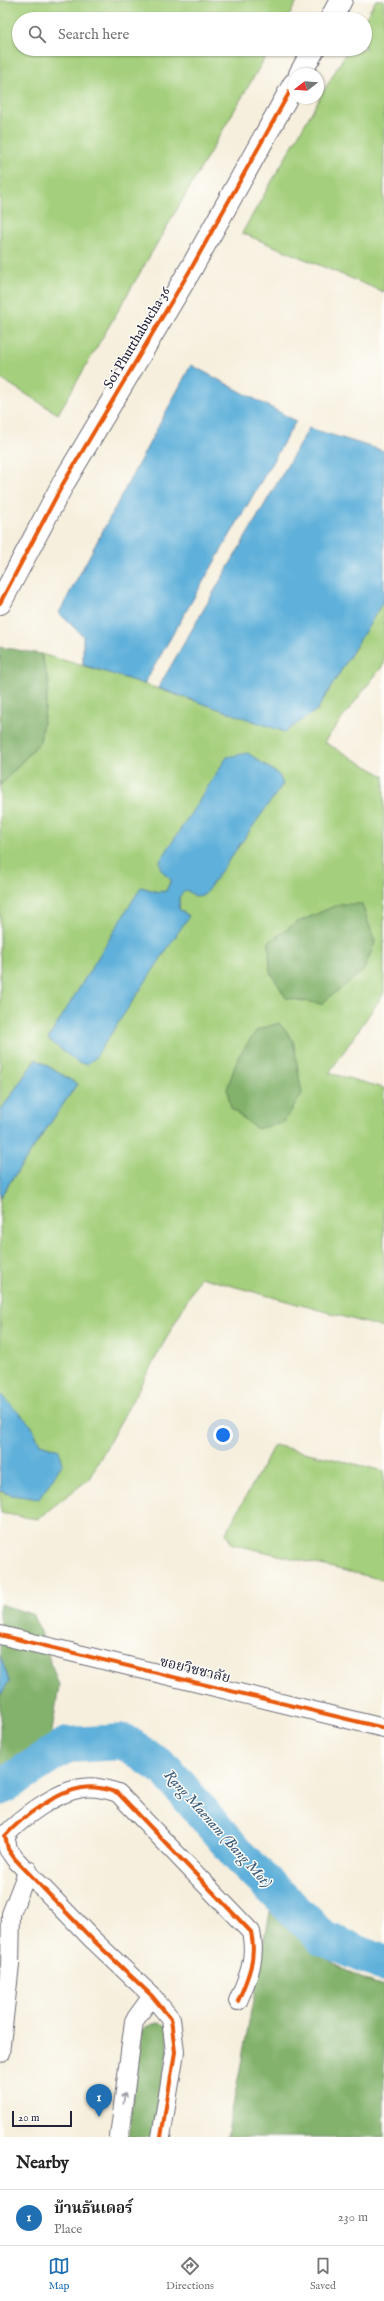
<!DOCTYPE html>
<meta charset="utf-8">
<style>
body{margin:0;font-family:"IM FELL English","Noto Serif Thai",serif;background:#f6f6f6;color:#222}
.compass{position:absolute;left:288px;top:68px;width:36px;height:36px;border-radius:50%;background:#fff;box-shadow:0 1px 3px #0004;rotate:253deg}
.scale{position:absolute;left:12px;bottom:10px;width:60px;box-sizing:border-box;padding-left:4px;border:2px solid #22223b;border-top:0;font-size:11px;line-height:14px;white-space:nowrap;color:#22223b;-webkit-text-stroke:3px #fdfcf7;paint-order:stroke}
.you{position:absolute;left:223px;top:1435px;width:14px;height:14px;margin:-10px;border:3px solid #fff;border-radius:50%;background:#1a73e8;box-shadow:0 0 0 6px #1a73e833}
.badge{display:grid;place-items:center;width:26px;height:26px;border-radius:50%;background:#1f6fb2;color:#fff;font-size:13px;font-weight:700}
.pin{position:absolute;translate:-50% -33px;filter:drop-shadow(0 1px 2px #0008)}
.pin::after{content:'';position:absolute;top:21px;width:14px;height:12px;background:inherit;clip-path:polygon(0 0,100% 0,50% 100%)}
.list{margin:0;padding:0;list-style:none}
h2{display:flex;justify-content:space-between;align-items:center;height:52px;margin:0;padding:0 16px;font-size:17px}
h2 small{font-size:13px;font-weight:400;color:#767676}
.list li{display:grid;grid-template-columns:26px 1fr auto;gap:12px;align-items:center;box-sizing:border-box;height:56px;padding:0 16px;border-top:1px solid #e0e0e0}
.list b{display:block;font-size:15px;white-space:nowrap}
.list p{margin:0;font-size:13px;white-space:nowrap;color:#767676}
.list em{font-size:13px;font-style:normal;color:#767676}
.icon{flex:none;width:22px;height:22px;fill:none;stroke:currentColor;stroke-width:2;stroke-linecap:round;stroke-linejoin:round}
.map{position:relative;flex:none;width:384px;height:2137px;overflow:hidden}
.search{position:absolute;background:#fff;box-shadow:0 1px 3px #0004;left:12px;right:12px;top:12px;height:44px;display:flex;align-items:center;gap:10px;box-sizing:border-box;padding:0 14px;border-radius:22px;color:#767676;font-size:15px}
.sheet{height:108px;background:#fff}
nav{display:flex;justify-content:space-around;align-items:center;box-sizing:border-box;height:56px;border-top:1px solid #e0e0e0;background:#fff;font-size:11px;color:#767676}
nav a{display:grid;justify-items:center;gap:2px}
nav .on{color:#1f6fb2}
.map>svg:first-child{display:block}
</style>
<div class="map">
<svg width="384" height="2137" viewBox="0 0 384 2137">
<rect width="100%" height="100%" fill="#fdfcf7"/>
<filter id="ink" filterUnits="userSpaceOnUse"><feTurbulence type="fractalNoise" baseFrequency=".025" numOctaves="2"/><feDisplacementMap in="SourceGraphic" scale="8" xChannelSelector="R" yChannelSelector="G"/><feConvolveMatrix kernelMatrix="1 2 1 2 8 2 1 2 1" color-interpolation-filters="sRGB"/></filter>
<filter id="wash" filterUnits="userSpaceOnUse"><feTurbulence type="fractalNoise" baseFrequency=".012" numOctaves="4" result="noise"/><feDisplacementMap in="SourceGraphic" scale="16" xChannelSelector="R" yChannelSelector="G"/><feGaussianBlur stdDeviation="0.9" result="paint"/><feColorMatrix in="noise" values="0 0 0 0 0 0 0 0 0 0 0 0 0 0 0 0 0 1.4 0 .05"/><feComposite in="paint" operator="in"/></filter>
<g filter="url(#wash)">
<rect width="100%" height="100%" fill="#f6efdd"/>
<!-- green -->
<g fill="#a4cf7c" stroke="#63785c" fill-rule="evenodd">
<path d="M 0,0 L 298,0 L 287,19 L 19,19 L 19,49 L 270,49 L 58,414 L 0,378 Z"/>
<path d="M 376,0 L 384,0 L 384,292 L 242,233 L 348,49 L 365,49 L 365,19 Z"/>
<path d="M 384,600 L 384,664 L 324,742 L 384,776 L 384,993 L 329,1073 L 384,1088 L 384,1328 L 200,1277 L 89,1479 L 37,1519 L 0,1513 L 0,1491 L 12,1495 L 59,1450 L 40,1444 L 31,1425 L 0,1394 L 0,1197 L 77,1084 L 36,1059 L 0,1111 L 0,786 L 40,742 L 49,683 L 41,654 L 120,676 L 191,700 L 317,710 ZM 166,875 L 186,890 L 179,897 L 179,909 L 189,916 L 141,887 L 158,892 L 166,891 L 171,880 Z"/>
<path d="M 274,1445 L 384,1471 L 384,1580 L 232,1544 L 226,1533 Z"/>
</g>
<!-- forest -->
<g fill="#83b26c" stroke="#526a54">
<path d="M 0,647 L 41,654 L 49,683 L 40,742 L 0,786 Z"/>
<path d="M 339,904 L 362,904 L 375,942 L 364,970 L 321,1004 L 286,998 L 270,971 L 269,942 L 296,923 Z"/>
<path d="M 279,1023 L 293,1040 L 302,1094 L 284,1122 L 257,1129 L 231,1108 L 227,1089 L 238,1057 L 257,1030 Z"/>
<path d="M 0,1604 L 34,1615 L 59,1686 L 51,1738 L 0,1778 L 0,1696 L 9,1681 L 0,1655 Z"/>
<path d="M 270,1912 C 304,1942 339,1974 384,1986 L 384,2137 L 227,2137 Z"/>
<path d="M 160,2022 L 168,2028 L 168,2047 L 153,2137 L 128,2137 L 142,2031 L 150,2025 Z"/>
</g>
<!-- water -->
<g fill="#5fb0da" stroke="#40698a">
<path d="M 191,365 L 296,421 L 144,684 L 83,665 L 83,636 L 59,613 Z"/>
<path d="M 309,428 L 384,451 L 384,600 L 317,710 L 285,732 L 158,688 Z"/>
<path d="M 248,753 L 279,775 L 283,784 L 204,895 L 195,896 L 186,890 L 179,897 L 179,909 L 189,916 L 95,1058 L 87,1064 L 78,1063 L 48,1039 L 141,887 L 158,892 L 166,891 L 171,880 L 161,870 L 160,861 L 227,757 Z"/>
<path d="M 36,1059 L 77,1084 L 0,1197 L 0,1111 Z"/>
<path d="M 0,1394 L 31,1425 L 40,1444 L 59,1450 L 63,1463 L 39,1499 L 12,1495 L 0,1491 Z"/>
<path d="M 0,1655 L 9,1681 L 0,1696 Z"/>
</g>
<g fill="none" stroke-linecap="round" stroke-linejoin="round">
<!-- river -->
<path stroke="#5fb0da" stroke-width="36" d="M 0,1788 L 67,1745 L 125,1742 L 166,1770 L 240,1857 L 323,1938 L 384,1964"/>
</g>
</g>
<g filter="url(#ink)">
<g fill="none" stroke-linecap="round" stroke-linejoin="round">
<defs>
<g id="minor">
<path d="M 0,1635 L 384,1728"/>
<path d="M 0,2053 L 10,1965 L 11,1914 L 28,1870"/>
<path d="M 119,2137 L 134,2021 L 152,1996"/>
<path d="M 161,2137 L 175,2052 L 171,2019 L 152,1996 L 91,1938 L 15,1859 L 8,1849 L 5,1836 C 22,1817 56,1792 82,1788 C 95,1786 106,1789 118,1793 L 251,1932 C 257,1958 248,1978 238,2001"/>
</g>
<g id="tertiary">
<path d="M 331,19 L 341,0"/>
<path d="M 300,74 L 314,49"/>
<path d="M 0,603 L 64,482 L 192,267 L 294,84"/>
</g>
</defs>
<!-- minor casing -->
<use href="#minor" stroke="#6c6a74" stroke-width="20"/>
<!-- tertiary casing -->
<use href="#tertiary" stroke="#6c6a74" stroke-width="24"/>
<!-- minor -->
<use href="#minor" stroke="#fff" stroke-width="18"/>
<!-- tertiary -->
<use href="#tertiary" stroke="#fff" stroke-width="22"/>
<defs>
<g id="cycleway">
<path d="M 0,603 L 64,482 L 192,267 L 294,84"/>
<path d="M 0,1635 L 384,1728"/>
<path d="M 161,2137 L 175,2052 L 171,2019 L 152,1996 L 91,1938 L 15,1859 L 8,1849 L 5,1836 C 22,1817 56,1792 82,1788 C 95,1786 106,1789 118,1793 L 251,1932 C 257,1958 248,1978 238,2001"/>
</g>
</defs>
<!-- cycleway casing -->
<use href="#cycleway" stroke="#fdfcf7" stroke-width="6"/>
<!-- cycleway -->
<use href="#cycleway" stroke="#e8590c" stroke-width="4"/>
</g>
<!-- one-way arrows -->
<defs><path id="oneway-shaft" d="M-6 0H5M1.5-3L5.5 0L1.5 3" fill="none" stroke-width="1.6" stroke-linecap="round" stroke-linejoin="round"/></defs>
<use stroke="#9c9ca7" href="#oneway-shaft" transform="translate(124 2098) rotate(-83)"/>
</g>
<g text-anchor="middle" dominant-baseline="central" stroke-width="3" stroke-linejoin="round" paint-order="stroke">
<!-- street labels -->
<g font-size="14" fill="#22223b" stroke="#fdfcf7">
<text transform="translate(137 338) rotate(-59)">Soi Phutthabucha 36</text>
<text transform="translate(195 1670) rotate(14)">ซอยวิชชาลัย</text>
</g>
<!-- water labels -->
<g font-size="15" font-style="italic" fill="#3a5b7b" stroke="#fdfcf7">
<text transform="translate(218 1829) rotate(48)">Rang Maenam (Bang Mot)</text>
</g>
</g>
</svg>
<svg class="compass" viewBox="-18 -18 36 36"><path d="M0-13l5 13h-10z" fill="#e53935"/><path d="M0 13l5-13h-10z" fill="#767676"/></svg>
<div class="scale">20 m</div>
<div class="you"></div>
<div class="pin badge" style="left:99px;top:2117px">1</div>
<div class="search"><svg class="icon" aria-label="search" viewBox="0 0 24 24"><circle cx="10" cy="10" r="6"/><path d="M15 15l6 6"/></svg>Search here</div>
</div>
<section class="sheet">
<h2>Nearby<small></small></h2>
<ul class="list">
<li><span class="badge">1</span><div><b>บ้านธันเดอร์</b><p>Place</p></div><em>230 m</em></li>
</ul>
</section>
<nav>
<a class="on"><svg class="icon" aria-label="map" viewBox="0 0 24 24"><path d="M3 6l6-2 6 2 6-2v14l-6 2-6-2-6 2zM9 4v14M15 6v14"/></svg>Map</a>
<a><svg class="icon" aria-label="directions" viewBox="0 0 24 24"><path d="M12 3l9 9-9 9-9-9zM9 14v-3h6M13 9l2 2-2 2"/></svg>Directions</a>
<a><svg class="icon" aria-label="saved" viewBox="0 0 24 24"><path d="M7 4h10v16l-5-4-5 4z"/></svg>Saved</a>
</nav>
